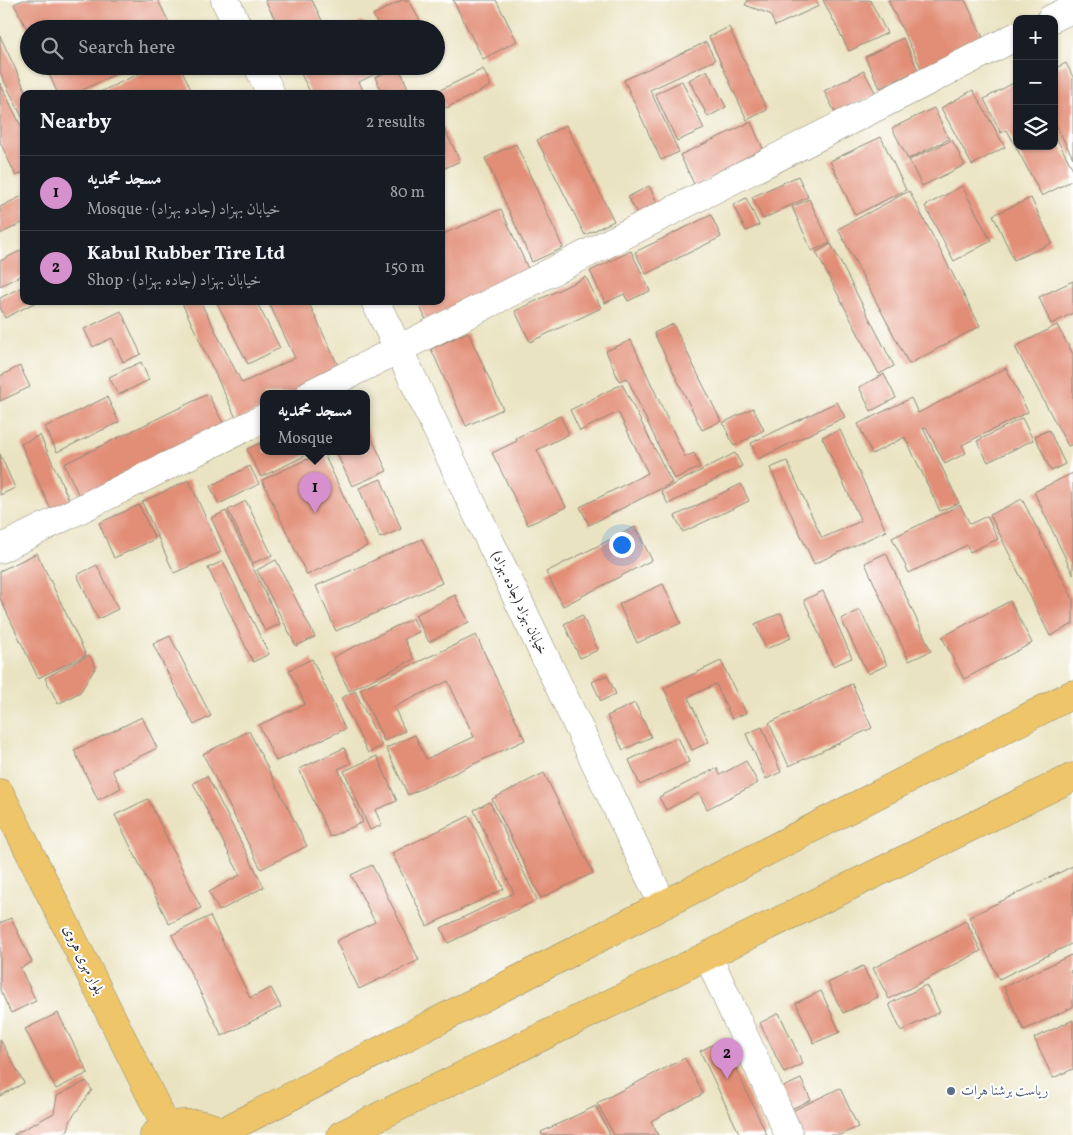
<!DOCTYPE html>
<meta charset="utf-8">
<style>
body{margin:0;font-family:Vollkorn,Amiri,serif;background:#242831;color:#f1f3f6}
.controls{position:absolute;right:15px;top:15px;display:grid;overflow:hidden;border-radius:10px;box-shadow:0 1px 4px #0004}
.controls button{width:45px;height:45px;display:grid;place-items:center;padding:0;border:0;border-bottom:1px solid #363941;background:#171b24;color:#f1f3f6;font:25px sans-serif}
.you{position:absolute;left:621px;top:544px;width:18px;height:18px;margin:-12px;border:4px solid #fff;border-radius:50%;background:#1a73e8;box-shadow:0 0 0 8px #1a73e833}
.badge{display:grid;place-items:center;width:32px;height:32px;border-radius:50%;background:#d690ce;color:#111;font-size:16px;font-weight:700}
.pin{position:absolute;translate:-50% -41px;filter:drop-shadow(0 1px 2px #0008)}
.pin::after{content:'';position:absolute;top:26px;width:18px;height:15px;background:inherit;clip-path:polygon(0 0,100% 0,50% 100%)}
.popup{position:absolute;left:260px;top:390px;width:110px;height:65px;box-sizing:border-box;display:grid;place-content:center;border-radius:10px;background:#171b24;filter:drop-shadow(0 1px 4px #0005);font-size:16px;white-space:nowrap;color:#9ea1a6}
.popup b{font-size:19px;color:#f1f3f6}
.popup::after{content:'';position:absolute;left:50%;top:100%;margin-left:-10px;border:10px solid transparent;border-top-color:#171b24}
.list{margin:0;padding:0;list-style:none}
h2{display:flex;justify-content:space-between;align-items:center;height:65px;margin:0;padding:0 20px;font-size:21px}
h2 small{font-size:16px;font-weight:400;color:#9ea1a6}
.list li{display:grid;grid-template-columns:32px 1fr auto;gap:15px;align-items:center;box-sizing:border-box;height:75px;padding:0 20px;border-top:1px solid #363941}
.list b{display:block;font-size:19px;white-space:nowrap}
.list p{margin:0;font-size:16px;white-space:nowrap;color:#9ea1a6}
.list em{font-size:16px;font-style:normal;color:#9ea1a6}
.icon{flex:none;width:28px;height:28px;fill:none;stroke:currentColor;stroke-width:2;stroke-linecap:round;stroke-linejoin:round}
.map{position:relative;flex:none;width:1073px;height:1135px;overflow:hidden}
.search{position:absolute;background:#171b24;box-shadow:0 1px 4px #0004;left:20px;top:20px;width:425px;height:55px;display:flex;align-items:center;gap:12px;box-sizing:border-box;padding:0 18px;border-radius:28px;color:#9ea1a6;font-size:19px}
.panel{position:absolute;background:#171b24;box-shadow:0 1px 4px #0004;left:20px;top:90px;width:425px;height:215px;border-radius:10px}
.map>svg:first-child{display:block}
</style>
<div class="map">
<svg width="1073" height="1135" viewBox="0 0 1073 1135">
<rect width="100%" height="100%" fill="#fff"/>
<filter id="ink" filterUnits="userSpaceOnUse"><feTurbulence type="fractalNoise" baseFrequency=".02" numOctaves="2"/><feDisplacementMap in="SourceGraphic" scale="10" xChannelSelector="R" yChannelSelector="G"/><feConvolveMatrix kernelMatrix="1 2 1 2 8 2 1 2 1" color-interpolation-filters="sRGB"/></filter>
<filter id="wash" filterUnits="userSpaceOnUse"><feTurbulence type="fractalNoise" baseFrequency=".0096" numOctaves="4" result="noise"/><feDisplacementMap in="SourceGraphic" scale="20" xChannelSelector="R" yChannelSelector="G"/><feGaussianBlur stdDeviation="1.12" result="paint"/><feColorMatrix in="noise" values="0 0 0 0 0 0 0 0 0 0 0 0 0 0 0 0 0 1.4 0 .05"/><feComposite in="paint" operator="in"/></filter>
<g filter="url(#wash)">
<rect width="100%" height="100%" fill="#eae3c1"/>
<g id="blocks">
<!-- building -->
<g fill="#e28e77">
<path d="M 23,0 L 158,0 L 172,29 L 29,29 L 29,33 L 14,4 Z"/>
<path d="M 265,0 L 312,0 L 326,29 L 280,29 Z"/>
<path d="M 402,0 L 409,0 L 424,29 L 380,29 L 373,15 Z"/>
<path d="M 453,0 L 496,0 L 517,41 L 483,59 Z"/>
<path d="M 748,0 L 816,0 L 819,6 L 775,26 L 770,14 L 745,5 Z"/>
<path d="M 823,0 L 870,0 L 887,33 L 849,51 Z"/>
<path d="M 888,0 L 965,0 L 987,46 L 925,76 Z"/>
<path d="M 362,21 L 365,29 L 346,29 Z"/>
<path d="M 729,27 L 767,110 L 747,120 L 709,37 Z"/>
<path d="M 0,36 L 27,94 L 24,94 L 24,121 L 0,72 Z"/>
<path d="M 903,38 L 918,70 L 880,88 L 865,57 Z"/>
<path d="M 706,42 L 715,60 L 650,90 L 679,152 L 661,160 L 624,80 Z"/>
<path d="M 1066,63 L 1073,77 L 1073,158 L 1054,121 L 1054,69 Z"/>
<path d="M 45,66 L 131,66 L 75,94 L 58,94 Z"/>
<path d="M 155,66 L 180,66 L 193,94 L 96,94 Z"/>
<path d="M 297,66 L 384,66 L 385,69 L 359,82 L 365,94 L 311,94 Z"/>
<path d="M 399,67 L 410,93 L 408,94 L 382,94 L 375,77 Z"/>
<path d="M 483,69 L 491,86 L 446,108 L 441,98 L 441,94 L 439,94 L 438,91 Z"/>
<path d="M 707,70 L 726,107 L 708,117 L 689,80 Z"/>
<path d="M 864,71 L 876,94 L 836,114 L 824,91 Z"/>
<path d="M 682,81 L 704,129 L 677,141 L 655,94 Z"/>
<path d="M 1017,81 L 1017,146 L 1054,146 L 1054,134 L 1073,169 L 1073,180 L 1042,196 L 1007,130 L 1001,133 L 984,99 Z"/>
<path d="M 0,83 L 24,132 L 24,172 L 16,176 L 0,142 Z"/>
<path d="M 973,90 L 1005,147 L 972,165 L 941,108 Z"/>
<path d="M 934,108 L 949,139 L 908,159 L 892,128 Z"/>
<path d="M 441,122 L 460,161 L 441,170 Z"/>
<path d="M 751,122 L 765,153 L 695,186 L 680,155 Z"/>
<path d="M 566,125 L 614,221 L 585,235 L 537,140 Z"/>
<path d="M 881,137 L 906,190 L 855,215 L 830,161 Z"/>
<path d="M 952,140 L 965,165 L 922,186 L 909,160 Z"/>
<path d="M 516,144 L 563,248 L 532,262 L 485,158 Z"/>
<path d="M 798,176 L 808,197 L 763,219 L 752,197 Z"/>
<path d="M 649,186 L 659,206 L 639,217 L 628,197 Z"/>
<path d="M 962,186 L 991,241 L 954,261 L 925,206 Z"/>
<path d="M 909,191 L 980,326 L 909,364 L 838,229 Z"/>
<path d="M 24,195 L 24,222 L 0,234 L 0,207 Z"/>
<path d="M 746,198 L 759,225 L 746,231 L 733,205 Z"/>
<path d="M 1031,198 L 1052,243 L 1014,260 L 993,215 Z"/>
<path d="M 809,199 L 830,243 L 812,251 L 792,207 Z"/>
<path d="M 501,209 L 530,273 L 426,320 L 418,301 L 441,301 L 441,235 Z"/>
<path d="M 711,215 L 721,237 L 646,274 L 635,252 Z"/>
<path d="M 831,244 L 894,366 L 879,374 L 816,252 Z"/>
<path d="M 24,249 L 24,274 L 0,286 L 0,261 Z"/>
<path d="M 631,251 L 650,291 L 628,301 L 624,294 L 605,303 L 590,271 Z"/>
<path d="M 586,277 L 601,308 L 530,342 L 515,311 Z"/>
<path d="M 1073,281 L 1073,313 L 1051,324 L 1039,297 Z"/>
<path d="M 24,286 L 24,301 L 38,301 L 5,318 L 0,307 L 0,298 Z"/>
<path d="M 181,301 L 200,301 L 242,383 L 295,358 L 268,301 L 308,301 L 341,372 L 293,394 L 264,394 L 264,408 L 237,420 Z"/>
<path d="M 216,301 L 256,301 L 280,348 L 248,364 Z"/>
<path d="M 121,311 L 141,354 L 123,362 L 112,338 L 93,347 L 84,329 Z"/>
<path d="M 673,324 L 721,421 L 702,430 L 654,333 Z"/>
<path d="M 1057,325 L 1073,354 L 1073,444 L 1068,446 L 1015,347 Z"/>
<path d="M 468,332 L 503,409 L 466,426 L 431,349 Z"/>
<path d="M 631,340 L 685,457 L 694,453 L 700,467 L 674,479 L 627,378 L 619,381 L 606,351 Z"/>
<path d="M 141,362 L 149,380 L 118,395 L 109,377 Z"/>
<path d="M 20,366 L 30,387 L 0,401 L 0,376 Z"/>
<path d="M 1006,368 L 1028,412 L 962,445 L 966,453 L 945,464 L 926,427 L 923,428 L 959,503 L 940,511 L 905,437 L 872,454 L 858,424 L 911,398 L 918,413 Z"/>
<path d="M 884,374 L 896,398 L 871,411 L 859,387 Z"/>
<path d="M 622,384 L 672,483 L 589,525 L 580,507 L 648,473 L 618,412 L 580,431 L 570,410 Z"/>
<path d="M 208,394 L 225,427 L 80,498 L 64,464 Z"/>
<path d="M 107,397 L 119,422 L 57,452 L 45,427 Z"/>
<path d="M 837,402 L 845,417 L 758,459 L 751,443 Z"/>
<path d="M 753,408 L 764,430 L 734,446 L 723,423 Z"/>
<path d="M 560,416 L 569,434 L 537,450 L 566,507 L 528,525 L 492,453 L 517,441 L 516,438 Z"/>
<path d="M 1022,418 L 1033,440 L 988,462 L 977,441 Z"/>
<path d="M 366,426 L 387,471 L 352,486 L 336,452 L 366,452 Z"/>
<path d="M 840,430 L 886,531 L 814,564 L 770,468 L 787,461 L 822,538 L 861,521 L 822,437 Z"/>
<path d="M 1049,430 L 1065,464 L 1051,471 L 1035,436 Z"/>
<path d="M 40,435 L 70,502 L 51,510 L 21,444 Z"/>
<path d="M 264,441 L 264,452 L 313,452 L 261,477 L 247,449 Z"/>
<path d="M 323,452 L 367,546 L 307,575 L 262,480 Z"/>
<path d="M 735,453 L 742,466 L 668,504 L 661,491 Z"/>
<path d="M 0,454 L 15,488 L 0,495 Z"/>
<path d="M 250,466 L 259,484 L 219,504 L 210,486 Z"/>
<path d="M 1073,473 L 1073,574 L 1034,492 Z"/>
<path d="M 381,479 L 401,529 L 380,538 L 359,488 Z"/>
<path d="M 189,480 L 221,552 L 174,573 L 142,502 Z"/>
<path d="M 741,484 L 749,501 L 683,532 L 675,516 Z"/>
<path d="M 1022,499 L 1073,599 L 1073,624 L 1050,636 L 990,515 Z"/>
<path d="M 246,501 L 272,555 L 253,563 L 228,510 Z"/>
<path d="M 139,505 L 155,539 L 114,558 L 99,523 Z"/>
<path d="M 960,505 L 970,524 L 987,516 L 998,539 L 970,552 L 967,545 L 909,573 L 892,538 Z"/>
<path d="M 226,511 L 280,624 L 265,631 L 211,518 Z"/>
<path d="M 635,527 L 652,560 L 563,606 L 546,572 Z"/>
<path d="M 422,539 L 442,583 L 336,631 L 316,586 Z"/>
<path d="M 37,553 L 86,655 L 38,678 L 0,598 L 0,571 Z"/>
<path d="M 886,553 L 931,651 L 909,661 L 865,563 Z"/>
<path d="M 276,560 L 315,637 L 296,646 L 257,570 Z"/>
<path d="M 223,561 L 269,654 L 253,662 L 208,568 Z"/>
<path d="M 97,565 L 118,609 L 98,619 L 77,575 Z"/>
<path d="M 663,584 L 681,623 L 637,643 L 619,604 Z"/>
<path d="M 823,591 L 852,658 L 833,666 L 804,600 Z"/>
<path d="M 455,595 L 469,622 L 429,642 L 415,615 Z"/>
<path d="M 1010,601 L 1032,643 L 964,679 L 942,637 Z"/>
<path d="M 860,610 L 887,665 L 868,674 L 841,619 Z"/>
<path d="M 781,613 L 791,638 L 766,649 L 755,624 Z"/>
<path d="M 582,615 L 598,650 L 580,658 L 564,624 Z"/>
<path d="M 413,618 L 419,632 L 404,639 L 414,659 L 349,691 L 333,657 Z"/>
<path d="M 476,635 L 525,740 L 408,795 L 386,748 L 415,735 L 426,759 L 474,737 L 448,681 L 394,707 L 405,731 L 384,741 L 360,689 Z"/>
<path d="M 170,636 L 211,716 L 194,725 L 153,644 Z"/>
<path d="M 89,655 L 96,667 L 80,692 L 58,704 L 45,678 Z"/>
<path d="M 312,659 L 345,729 L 276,761 L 259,725 L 305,704 L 289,670 Z"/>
<path d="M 721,661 L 746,713 L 732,719 L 716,684 L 688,697 L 709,742 L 692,750 L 664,688 Z"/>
<path d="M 607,675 L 616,694 L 601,701 L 592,682 Z"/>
<path d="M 852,684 L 872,728 L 789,766 L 769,723 Z"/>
<path d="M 355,691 L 382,746 L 368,753 L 341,698 Z"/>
<path d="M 635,703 L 651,737 L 623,750 L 607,716 Z"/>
<path d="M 142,717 L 157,748 L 112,770 L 121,788 L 98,800 L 74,750 Z"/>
<path d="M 762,727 L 781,772 L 766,779 L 746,734 Z"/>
<path d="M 249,731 L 307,846 L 261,869 L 203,754 Z"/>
<path d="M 678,737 L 689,762 L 640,785 L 629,760 Z"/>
<path d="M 344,748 L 351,763 L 338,769 L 363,822 L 330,837 L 299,769 Z"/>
<path d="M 377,756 L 397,801 L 375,810 L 382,825 L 370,830 L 344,771 Z"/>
<path d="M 746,761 L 758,783 L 707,809 L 699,793 L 666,810 L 659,797 L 717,768 L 720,775 Z"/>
<path d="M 544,773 L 593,873 L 541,898 L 492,799 Z"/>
<path d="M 207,776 L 264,887 L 219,911 L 209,892 L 240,875 L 193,783 Z"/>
<path d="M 148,799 L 201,908 L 169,924 L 115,815 Z"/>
<path d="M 490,802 L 537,900 L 448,943 L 441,928 L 514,893 L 474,810 Z"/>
<path d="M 469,816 L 504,889 L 427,926 L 392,853 Z"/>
<path d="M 372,865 L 419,960 L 359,989 L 336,941 L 375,922 L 351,875 Z"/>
<path d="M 1073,866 L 1073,943 L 999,979 L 969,917 Z"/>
<path d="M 210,916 L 250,998 L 271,988 L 281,1007 L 222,1036 L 172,935 Z"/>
<path d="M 11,918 L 32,962 L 20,968 L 36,1001 L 11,1013 L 0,990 L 0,923 Z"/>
<path d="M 966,921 L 981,951 L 889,999 L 873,968 Z"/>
<path d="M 1071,955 L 1073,959 L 1073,969 L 1070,971 L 1073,978 L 1073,1007 L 1024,1030 L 1004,987 Z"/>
<path d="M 863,966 L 878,997 L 843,1013 L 828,983 Z"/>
<path d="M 926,985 L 940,1012 L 901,1031 L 889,1004 Z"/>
<path d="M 821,991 L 840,1032 L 814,1043 L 796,1003 Z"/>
<path d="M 58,1013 L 88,1073 L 56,1089 L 25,1029 Z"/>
<path d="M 779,1013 L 803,1064 L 784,1073 L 760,1023 Z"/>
<path d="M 1073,1020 L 1073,1069 L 1053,1078 L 1034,1038 Z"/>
<path d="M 0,1039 L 24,1083 L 0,1096 Z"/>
<path d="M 722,1040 L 767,1135 L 740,1135 L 700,1051 Z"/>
<path d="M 685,1058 L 703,1094 L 651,1121 L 658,1135 L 614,1135 L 597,1103 Z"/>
<path d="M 801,1079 L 811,1100 L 791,1109 L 781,1088 Z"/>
<path d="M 86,1081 L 92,1090 L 71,1119 L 68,1130 L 59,1135 L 13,1135 L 54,1113 L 57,1096 Z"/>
<path d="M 840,1088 L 858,1127 L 840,1135 L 798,1135 L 788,1113 Z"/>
<path d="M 596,1106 L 610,1135 L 542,1135 L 541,1132 Z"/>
</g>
</g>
</g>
<g filter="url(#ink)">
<use href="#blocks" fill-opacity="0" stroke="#8a8776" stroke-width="1"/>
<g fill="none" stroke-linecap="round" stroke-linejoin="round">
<defs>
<g id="minor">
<path d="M 225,0 L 239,29"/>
<path d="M 1051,19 L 1073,8"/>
<path d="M 258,66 L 271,94"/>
<path d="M 375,301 L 399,350 L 663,905"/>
<path d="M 310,394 L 1017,36"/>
<path d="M 0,549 L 264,418"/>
<path d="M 708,956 L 789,1135"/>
</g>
<g id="highway">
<path d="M 0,793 L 167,1128"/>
<path d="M 222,1132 L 663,905 L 1073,694"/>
<path d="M 154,1135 C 159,1132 163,1129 168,1127 C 186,1121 210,1122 225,1135"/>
<path d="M 341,1135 L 1073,777"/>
</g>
</defs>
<!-- minor casing -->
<use href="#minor" stroke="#8a8776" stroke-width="29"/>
<!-- highway casing -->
<use href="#highway" stroke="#8a8776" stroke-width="29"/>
<!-- minor -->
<use href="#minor" stroke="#fff" stroke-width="28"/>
<!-- highway -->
<use href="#highway" stroke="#eec569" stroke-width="28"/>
</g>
</g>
<!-- markers -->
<circle fill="#5c6f8a" stroke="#fff" stroke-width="2" cx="951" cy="1091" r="5"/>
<g text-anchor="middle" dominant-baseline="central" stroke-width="4" stroke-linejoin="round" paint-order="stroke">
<!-- street labels -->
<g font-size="14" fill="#2b2b2b" stroke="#fff">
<text transform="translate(519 603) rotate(65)">خیابان بهزاد (جاده بهزاد)</text>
<text transform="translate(83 960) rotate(64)">بلوار مهری هروی</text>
</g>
<!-- service labels -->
<g font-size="14" fill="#4e5e75" stroke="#fff" text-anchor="start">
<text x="961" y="1091">ریاست برشنا هرات</text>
</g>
</g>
</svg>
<div class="controls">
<button>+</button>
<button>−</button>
<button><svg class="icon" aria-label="layers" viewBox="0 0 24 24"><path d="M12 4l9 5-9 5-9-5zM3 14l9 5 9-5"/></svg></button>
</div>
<div class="you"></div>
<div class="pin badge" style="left:315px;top:513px">1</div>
<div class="popup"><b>مسجد محمدیه</b>Mosque</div>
<div class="pin badge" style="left:727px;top:1079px">2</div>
<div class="search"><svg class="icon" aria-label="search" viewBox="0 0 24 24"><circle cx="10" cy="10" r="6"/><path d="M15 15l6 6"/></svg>Search here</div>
<section class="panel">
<h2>Nearby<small>2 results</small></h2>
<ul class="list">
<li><span class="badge">1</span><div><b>مسجد محمدیه</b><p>Mosque · خیابان بهزاد (جاده بهزاد)</p></div><em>80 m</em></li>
<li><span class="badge">2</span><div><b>Kabul Rubber Tire Ltd</b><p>Shop · خیابان بهزاد (جاده بهزاد)</p></div><em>150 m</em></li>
</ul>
</section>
</div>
